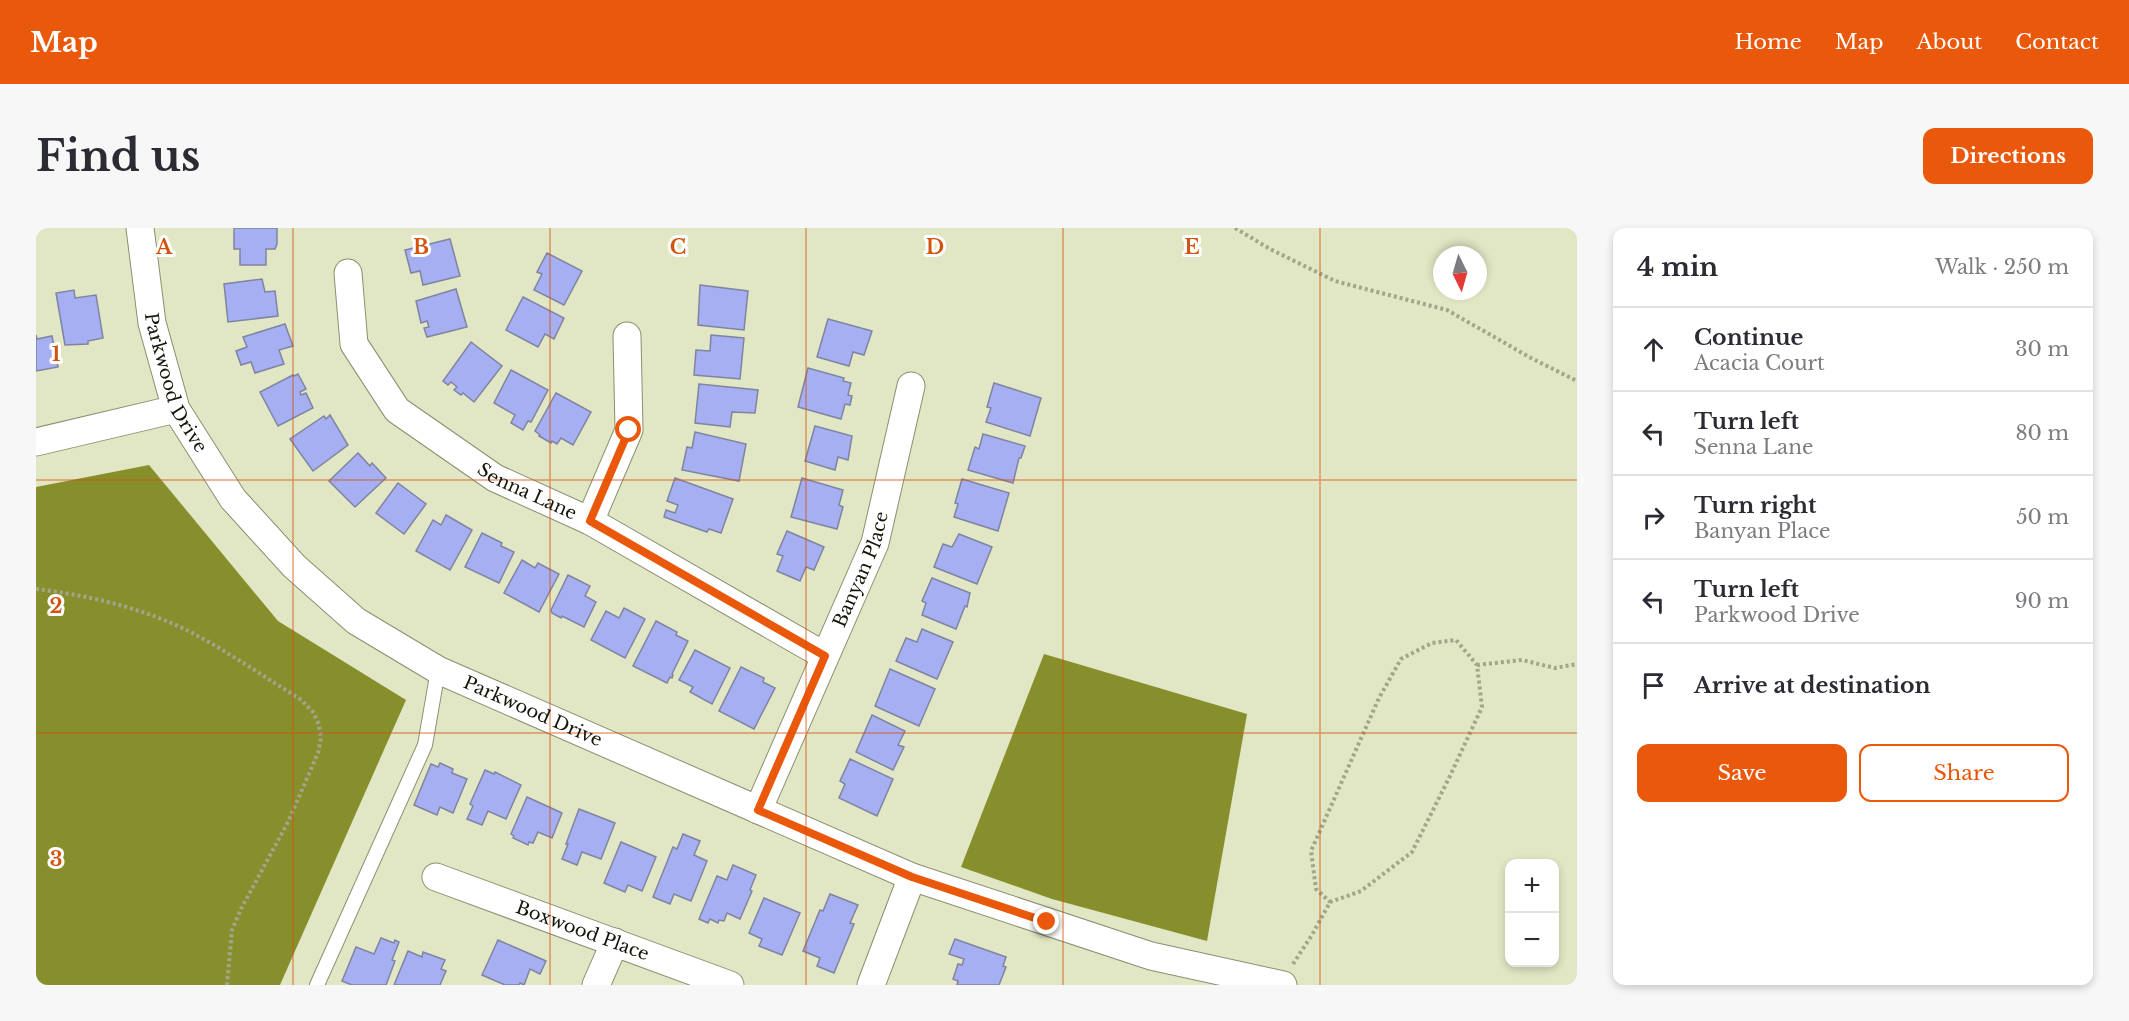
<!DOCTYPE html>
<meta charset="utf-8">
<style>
body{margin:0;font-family:"Libre Baskerville",serif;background:#f7f7f7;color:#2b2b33}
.controls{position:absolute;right:18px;bottom:18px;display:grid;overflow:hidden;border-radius:12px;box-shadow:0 3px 9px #0003}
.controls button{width:54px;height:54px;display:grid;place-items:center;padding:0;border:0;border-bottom:2px solid #e1e1e2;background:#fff;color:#2b2b33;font:30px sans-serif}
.compass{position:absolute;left:1397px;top:18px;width:54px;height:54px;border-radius:50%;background:#fff;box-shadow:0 3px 9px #0003;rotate:175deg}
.stop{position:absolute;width:18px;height:18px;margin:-14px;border:4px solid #ea580c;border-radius:50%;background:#fff}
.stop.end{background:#ea580c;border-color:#fff;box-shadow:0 2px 6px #0008}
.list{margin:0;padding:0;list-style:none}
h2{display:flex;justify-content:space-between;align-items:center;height:78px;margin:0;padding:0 24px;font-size:26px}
h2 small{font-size:20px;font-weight:400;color:#7c7c81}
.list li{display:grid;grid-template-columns:39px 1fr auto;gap:18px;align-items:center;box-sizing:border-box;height:84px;padding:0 24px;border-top:2px solid #e1e1e2}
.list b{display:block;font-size:22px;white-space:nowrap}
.list p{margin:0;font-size:20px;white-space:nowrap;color:#7c7c81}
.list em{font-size:20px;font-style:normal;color:#7c7c81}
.actions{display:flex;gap:12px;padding:18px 24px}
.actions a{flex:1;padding:14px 0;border:2px solid #ea580c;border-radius:12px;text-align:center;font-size:21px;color:#ea580c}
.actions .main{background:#ea580c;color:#fff}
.icon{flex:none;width:33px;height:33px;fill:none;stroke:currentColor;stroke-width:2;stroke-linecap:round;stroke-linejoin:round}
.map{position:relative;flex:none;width:1541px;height:757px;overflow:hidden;border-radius:12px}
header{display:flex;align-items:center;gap:36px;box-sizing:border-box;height:84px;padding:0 30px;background:#ea580c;color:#fff}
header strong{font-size:28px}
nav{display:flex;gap:33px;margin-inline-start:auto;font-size:21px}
.intro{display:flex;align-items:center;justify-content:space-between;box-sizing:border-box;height:144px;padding:0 36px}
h1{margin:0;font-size:42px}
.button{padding:15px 27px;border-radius:12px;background:#ea580c;color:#fff;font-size:21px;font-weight:700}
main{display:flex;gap:36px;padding:0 36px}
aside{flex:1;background:#fff;border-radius:12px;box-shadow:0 3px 9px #0003}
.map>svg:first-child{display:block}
</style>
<header>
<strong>Map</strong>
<nav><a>Home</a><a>Map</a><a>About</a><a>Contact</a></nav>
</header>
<div class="intro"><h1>Find us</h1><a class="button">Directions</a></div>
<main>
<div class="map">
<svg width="1541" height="757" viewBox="0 0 1541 757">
<rect width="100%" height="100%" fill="#e1e6c4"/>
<!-- water -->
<g fill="#878f2d">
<path d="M 113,237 L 242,393 L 370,472 L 244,757 L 0,757 L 0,259 Z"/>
<path d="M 1008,426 L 1211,486 L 1171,713 L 1016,671 L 925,639 Z"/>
</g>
<!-- building -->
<g fill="#a5aff2" stroke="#7f84a1" stroke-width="1.5">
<path d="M 198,0 L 241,0 L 241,16 L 239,21 L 230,21 L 230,37 L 204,37 L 204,21 L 198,21 Z"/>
<path d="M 414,11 L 424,48 L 387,57 L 384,43 L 375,45 L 369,22 Z"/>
<path d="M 511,25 L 546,43 L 528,77 L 498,62 L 506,46 L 501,44 Z"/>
<path d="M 226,51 L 229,64 L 239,63 L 242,88 L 192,94 L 188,56 Z"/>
<path d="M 664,57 L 712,63 L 708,102 L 662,97 Z"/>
<path d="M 420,61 L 431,99 L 391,109 L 388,100 L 393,99 L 391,93 L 385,95 L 380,73 Z"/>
<path d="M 38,62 L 39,70 L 60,67 L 67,110 L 52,113 L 52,116 L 29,117 L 20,65 Z"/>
<path d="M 487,69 L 528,90 L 518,111 L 509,106 L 502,119 L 470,102 Z"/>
<path d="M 792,91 L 836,103 L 828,127 L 817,124 L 813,138 L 781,129 Z"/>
<path d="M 249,96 L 257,118 L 243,122 L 248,136 L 219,145 L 215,134 L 205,137 L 200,123 L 211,119 L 207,109 Z"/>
<path d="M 0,107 L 1,111 L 16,108 L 22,139 L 0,143 Z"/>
<path d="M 675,107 L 708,110 L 704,151 L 658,147 L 660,122 L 674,123 Z"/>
<path d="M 435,114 L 466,138 L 438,174 L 427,165 L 425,167 L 418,162 L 421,159 L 415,154 L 412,157 L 407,153 Z"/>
<path d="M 772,140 L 808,150 L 807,153 L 815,155 L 812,167 L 816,168 L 814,177 L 809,176 L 805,191 L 762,179 Z"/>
<path d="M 475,142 L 512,162 L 495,194 L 492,193 L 487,202 L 475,195 L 479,187 L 458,175 Z"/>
<path d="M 262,146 L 270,161 L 264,164 L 265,167 L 270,165 L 277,180 L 242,198 L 224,164 L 257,147 L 258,148 Z"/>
<path d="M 958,155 L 1005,170 L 994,208 L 950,194 L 955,180 L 951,179 Z"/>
<path d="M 663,156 L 722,162 L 719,185 L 696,184 L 694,199 L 659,195 Z"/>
<path d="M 520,165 L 555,184 L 537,217 L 525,210 L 521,216 L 516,213 L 515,215 L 503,208 L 504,207 L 499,203 Z"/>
<path d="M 294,187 L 312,217 L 277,243 L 254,211 L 288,188 L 290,191 Z"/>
<path d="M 779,198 L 816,208 L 812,232 L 802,229 L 799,242 L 769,233 Z"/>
<path d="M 659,204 L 710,216 L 703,253 L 646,242 L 651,219 L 656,220 Z"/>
<path d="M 947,206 L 989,218 L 985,230 L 983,230 L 977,255 L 932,242 L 939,219 L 943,221 Z"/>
<path d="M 322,225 L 334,238 L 336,235 L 350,250 L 319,279 L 293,253 Z"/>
<path d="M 639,250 L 697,271 L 685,305 L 673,301 L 671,304 L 628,289 L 630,282 L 639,285 L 642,277 L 631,273 Z"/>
<path d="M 766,250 L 807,262 L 803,277 L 807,279 L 801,301 L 755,289 Z"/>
<path d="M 926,251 L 973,265 L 962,303 L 918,289 L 922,276 L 919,275 Z"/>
<path d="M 362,255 L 390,276 L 368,306 L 340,285 Z"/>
<path d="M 410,287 L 436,302 L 414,342 L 380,323 L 397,292 L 405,297 Z"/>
<path d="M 751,303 L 788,319 L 778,342 L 770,339 L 764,353 L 741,343 L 747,328 L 741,326 Z"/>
<path d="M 446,305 L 466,315 L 465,318 L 478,324 L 463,355 L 429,339 Z"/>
<path d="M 923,306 L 956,319 L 941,356 L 898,339 L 907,316 L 916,319 Z"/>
<path d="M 486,332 L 499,340 L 502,335 L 523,346 L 503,384 L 468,365 Z"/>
<path d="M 532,347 L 554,358 L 549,368 L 560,374 L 548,399 L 526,388 L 525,390 L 516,385 L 515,382 Z"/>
<path d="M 896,350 L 934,365 L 931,379 L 929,378 L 920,401 L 886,387 L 890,375 L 886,373 Z"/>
<path d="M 588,380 L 609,391 L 589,430 L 555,412 L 570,383 L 583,390 Z"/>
<path d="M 620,393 L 641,404 L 640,407 L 652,413 L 636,446 L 637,447 L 636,450 L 634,449 L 631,455 L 597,438 Z"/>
<path d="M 886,401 L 917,414 L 901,451 L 860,433 L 870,410 L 881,414 Z"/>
<path d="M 659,422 L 694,440 L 676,476 L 654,464 L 657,459 L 643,452 Z"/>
<path d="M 705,439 L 728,450 L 727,454 L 739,460 L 718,501 L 683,483 Z"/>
<path d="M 854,441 L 899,461 L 883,498 L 839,478 Z"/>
<path d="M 836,487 L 869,503 L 862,517 L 868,519 L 857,542 L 820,524 Z"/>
<path d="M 814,531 L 857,551 L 841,588 L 803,570 L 809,556 L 804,553 Z"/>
<path d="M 404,535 L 417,541 L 416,545 L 431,551 L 417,585 L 404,579 L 401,587 L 378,577 L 395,536 L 402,539 Z"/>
<path d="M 449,542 L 458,546 L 459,544 L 485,557 L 470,591 L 452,583 L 446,597 L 431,591 L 437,578 L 434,576 Z"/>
<path d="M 491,569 L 526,585 L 516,610 L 502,604 L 497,615 L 493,614 L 492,617 L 477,610 L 478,608 L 475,606 Z"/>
<path d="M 543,581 L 579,595 L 565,631 L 546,624 L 541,637 L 526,631 L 532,616 L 530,616 Z"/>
<path d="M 647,606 L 664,613 L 658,627 L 671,633 L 655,673 L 638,666 L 634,676 L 617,669 L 637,619 L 641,621 Z"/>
<path d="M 585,614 L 620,629 L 606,663 L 592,657 L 589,664 L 568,655 Z"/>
<path d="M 697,637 L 720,647 L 714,662 L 716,663 L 704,691 L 691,685 L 688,693 L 683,692 L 682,695 L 674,691 L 672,695 L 663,691 L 681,648 L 691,652 Z"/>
<path d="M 794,666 L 822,677 L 814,695 L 818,696 L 798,745 L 781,738 L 784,730 L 767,723 L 784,682 L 787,683 Z"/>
<path d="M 728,670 L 764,685 L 746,727 L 723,718 L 726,711 L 713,705 Z"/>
<path d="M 345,710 L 358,715 L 359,712 L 363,714 L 356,732 L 359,733 L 350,757 L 316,757 L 306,753 L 320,719 L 338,726 Z"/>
<path d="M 919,711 L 970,729 L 967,738 L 970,739 L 963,757 L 921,757 L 922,753 L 917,751 L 922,736 L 926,737 L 928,731 L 913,726 Z"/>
<path d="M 462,712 L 510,733 L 504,746 L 494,741 L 488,757 L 484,755 L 483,757 L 469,757 L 446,747 Z"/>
<path d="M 372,723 L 386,729 L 387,724 L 409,732 L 405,741 L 410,743 L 404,757 L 358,757 Z"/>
</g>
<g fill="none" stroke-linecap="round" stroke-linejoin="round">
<defs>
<path id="lane" d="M 281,757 L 389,517 L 402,442"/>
<g id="street">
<path id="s1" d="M 104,0 L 116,95 L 140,181 L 197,271 L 258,338 L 320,393 L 402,442 L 876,649 L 1115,728 L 1247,757"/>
<path id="s2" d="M 312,45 L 318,116 L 361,182 L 459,250 L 554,293 L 789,428"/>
<path d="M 0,214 L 140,181"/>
<path d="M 554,293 L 593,202 L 591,108"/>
<path id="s3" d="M 722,582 L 839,315 L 875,158"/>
<path id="s4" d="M 400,649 L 694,757"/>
<path d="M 560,757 L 579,714"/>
<path d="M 835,757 L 876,649"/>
</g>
</defs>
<!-- lane casing -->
<use href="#lane" stroke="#8b8f70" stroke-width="16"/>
<!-- street casing -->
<use href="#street" stroke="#8b8f70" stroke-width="29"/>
<!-- path -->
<g stroke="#a1a58a" stroke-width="4" stroke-dasharray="3 3" stroke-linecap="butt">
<path d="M 1199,0 L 1234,21 L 1299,53 L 1411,82 L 1495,130 L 1541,153"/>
<path d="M 0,361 C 53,367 115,382 162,408 C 197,427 230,450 264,471 L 277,484 L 283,497 L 285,510 L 282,525 L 252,594 L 205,681 L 196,702 L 191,757"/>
<path d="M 1441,437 L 1486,432 L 1519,440 L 1541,436"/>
<path d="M 1257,736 L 1276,707 L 1294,674 L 1325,663 L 1376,624 L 1414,548 L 1446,479 L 1441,437 L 1420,412 L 1396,415 L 1365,431 L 1343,470 L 1275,623 L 1280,661 L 1294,674"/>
</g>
<!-- lane -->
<use href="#lane" stroke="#fff" stroke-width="14"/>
<!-- street -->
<use href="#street" stroke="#fff" stroke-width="27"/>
</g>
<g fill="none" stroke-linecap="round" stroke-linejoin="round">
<!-- route -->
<path stroke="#ea580c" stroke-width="8" d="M 593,202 L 554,293 L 789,428 L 722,582 L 876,649 L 1011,694"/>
</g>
<!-- grid -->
<path fill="none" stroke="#d3520c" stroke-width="1.5" stroke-opacity="0.55" d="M 257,0 L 257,757M 514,0 L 514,757M 770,0 L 770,757M 1027,0 L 1027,757M 1284,0 L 1284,757M 0,252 L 1541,252M 0,505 L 1541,505"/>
<g text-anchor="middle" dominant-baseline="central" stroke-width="6" stroke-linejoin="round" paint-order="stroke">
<!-- street labels -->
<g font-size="18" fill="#16170b" stroke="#fff">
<text stroke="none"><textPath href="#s1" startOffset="160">Parkwood Drive</textPath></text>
<text stroke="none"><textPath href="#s2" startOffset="304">Senna Lane</textPath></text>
<text stroke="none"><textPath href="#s3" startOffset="262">Banyan Place</textPath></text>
<text stroke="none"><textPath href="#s1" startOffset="664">Parkwood Drive</textPath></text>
<text stroke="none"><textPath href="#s4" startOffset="156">Boxwood Place</textPath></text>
</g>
</g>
<g font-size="20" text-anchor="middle" font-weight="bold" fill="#d3520c" stroke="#fff" stroke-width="6" stroke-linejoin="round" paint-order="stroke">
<text x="128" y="26">A</text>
<text x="385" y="26">B</text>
<text x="642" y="26">C</text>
<text x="899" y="26">D</text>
<text x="1156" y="26">E</text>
<text x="20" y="133">1</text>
<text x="20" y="385">2</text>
<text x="20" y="638">3</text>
</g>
</svg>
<div class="controls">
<button>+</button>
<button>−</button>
</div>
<svg class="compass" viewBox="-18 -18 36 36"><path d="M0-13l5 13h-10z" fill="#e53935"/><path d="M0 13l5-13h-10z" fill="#7c7c81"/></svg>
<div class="stop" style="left:593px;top:202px"></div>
<div class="stop end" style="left:1011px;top:694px"></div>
</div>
<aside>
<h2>4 min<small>Walk · 250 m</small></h2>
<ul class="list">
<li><svg class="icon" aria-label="ahead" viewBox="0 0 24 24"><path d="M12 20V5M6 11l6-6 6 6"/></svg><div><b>Continue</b><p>Acacia Court</p></div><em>30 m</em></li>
<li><svg class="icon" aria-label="left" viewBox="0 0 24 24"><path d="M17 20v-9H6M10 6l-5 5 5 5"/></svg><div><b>Turn left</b><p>Senna Lane</p></div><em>80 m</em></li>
<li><svg class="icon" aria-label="right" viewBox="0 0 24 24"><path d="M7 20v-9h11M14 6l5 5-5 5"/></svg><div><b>Turn right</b><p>Banyan Place</p></div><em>50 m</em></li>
<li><svg class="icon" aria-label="left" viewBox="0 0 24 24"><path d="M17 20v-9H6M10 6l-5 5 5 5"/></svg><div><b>Turn left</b><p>Parkwood Drive</p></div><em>90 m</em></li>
<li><svg class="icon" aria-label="arrive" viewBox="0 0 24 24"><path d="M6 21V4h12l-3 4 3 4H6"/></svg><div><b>Arrive at destination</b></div></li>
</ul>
<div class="actions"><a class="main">Save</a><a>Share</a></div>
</aside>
</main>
